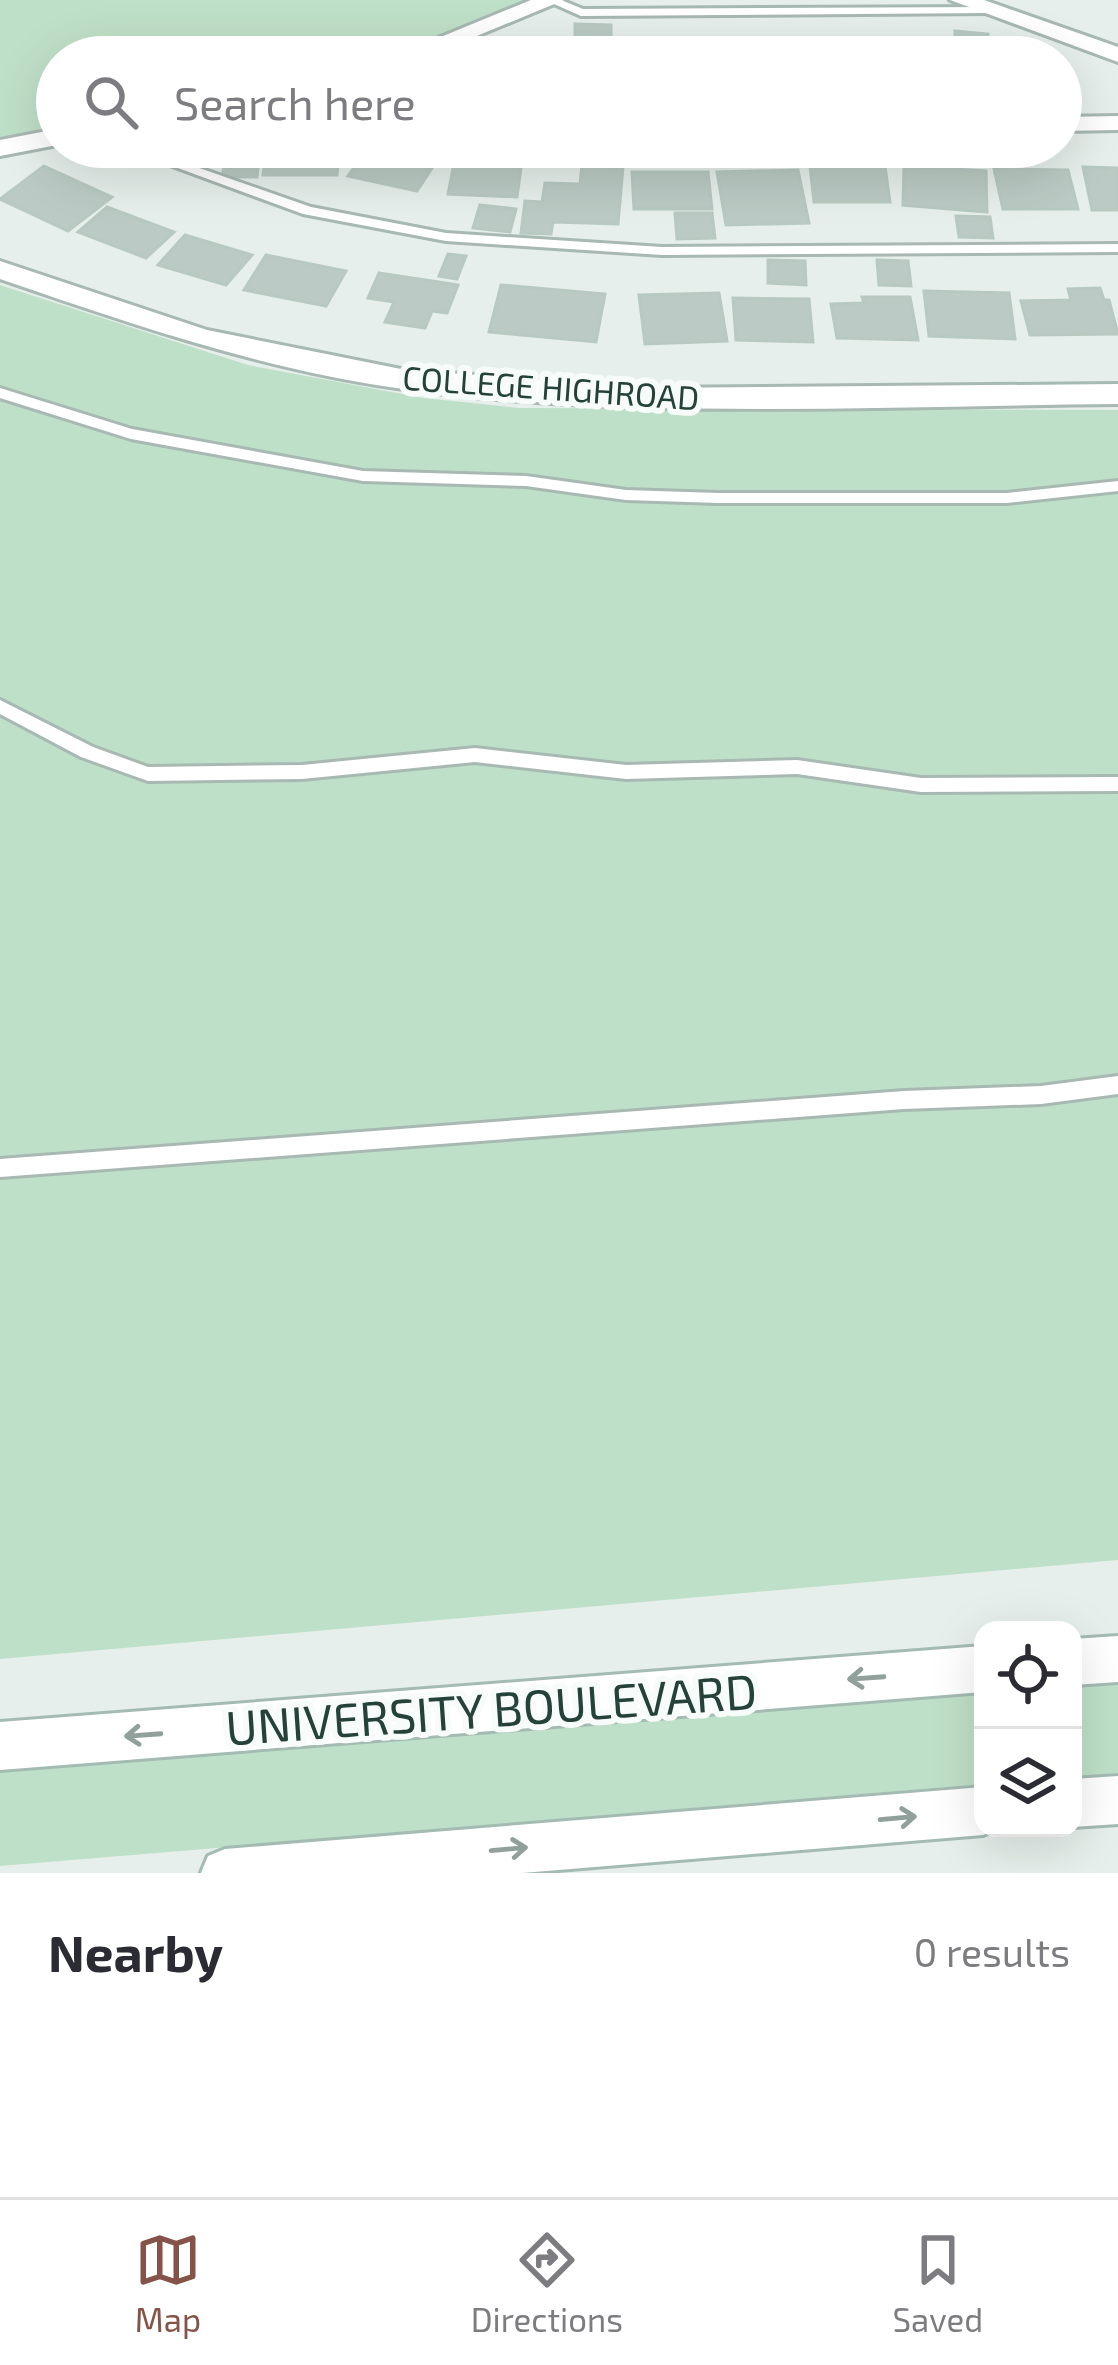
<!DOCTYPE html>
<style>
body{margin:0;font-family:"Exo 2",sans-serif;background:#f2f2f3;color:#2b2b33}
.controls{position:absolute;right:36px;bottom:36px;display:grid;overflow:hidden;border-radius:24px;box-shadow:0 12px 48px #0002}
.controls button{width:108px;height:108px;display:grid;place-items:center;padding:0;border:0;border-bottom:3px solid #e1e1e2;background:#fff;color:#2b2b33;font:60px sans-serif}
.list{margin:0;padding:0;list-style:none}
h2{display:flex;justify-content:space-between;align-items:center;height:156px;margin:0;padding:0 48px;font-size:51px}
h2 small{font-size:39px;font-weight:400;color:#7c7c81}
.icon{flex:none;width:66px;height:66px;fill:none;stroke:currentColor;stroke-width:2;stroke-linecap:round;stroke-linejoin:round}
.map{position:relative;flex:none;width:1118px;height:1873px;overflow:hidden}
.search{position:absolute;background:#fff;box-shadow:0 12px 48px #0002;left:36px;right:36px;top:36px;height:132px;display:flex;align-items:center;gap:30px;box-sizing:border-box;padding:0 42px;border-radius:66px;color:#7c7c81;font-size:45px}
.sheet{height:324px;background:#fff}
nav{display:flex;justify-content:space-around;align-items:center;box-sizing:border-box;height:168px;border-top:3px solid #e1e1e2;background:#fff;font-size:33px;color:#7c7c81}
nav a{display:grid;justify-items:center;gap:6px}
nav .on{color:#855347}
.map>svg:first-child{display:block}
</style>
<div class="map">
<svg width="1118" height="1873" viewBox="0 0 1118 1873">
<rect width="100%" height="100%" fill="#e6efeb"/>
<!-- green -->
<g fill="#bfe0c8">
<path d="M 0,0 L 528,0 L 440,36 L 374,57 L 57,57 L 57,128 L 0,139 Z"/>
<path d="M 0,285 L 248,365 L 424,398 L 519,408 L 1118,410 L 1118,1560 L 0,1659 Z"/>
<path d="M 1118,1677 L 1118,1773 L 1073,1777 L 1073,1680 Z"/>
<path d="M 983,1687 L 983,1784 L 0,1866 L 0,1764 Z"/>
</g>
<!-- building -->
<g fill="#bbcac4" stroke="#b8c9c2" stroke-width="3">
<path d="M 575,24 L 611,25 L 611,44 L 575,43 Z"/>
<path d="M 955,31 L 988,34 L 987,50 L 955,47 Z"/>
<path d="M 788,44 L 814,44 L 816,55 L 867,57 L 789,57 Z"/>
<path d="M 617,46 L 685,47 L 686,57 L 617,57 Z"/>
<path d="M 704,46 L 778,47 L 779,57 L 705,57 Z"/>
<path d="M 525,49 L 603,54 L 523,57 Z"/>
<path d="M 881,49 L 945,51 L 946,57 L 882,57 Z"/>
<path d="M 1045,52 L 1047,57 L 963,57 L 962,53 Z"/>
<path d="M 267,147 L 340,147 L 337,175 L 263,175 Z"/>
<path d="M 369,147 L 401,147 L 440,156 L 417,191 L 348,176 Z"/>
<path d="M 227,152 L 260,152 L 257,177 L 222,177 Z"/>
<path d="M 455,158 L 522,161 L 517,197 L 448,194 Z"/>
<path d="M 582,165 L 623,167 L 618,224 L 553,222 L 551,234 L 521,233 L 525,201 L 542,202 L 545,183 L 580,184 Z"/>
<path d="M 44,166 L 112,197 L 68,231 L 0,199 Z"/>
<path d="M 810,166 L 885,166 L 890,202 L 814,202 Z"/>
<path d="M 904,166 L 986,171 L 987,212 L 903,205 Z"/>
<path d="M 1083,167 L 1118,168 L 1118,210 L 1092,210 Z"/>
<path d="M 994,169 L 1068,170 L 1078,209 L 1003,209 Z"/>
<path d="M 798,170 L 809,223 L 726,225 L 717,172 Z"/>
<path d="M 632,172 L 708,172 L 712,209 L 634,209 Z"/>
<path d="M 480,205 L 516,209 L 510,232 L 473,228 Z"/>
<path d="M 107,207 L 174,232 L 146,258 L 78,232 Z"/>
<path d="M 675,213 L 712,213 L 715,238 L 677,239 Z"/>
<path d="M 956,216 L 990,217 L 993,238 L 959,237 Z"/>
<path d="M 185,235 L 252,255 L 226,285 L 158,265 Z"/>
<path d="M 448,254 L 466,256 L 457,279 L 439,276 Z"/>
<path d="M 266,255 L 346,271 L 326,306 L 244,290 Z"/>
<path d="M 768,260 L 805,261 L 806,285 L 768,283 Z"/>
<path d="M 877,260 L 908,261 L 911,286 L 879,285 Z"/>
<path d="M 379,273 L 458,285 L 447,313 L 432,311 L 425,328 L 385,322 L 394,302 L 368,298 Z"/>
<path d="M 501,285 L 605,294 L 596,342 L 489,332 Z"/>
<path d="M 1100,288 L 1104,300 L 1109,300 L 1118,334 L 1030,335 L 1021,301 L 1071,300 L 1068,289 Z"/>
<path d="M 924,291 L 1009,293 L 1015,339 L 929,336 Z"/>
<path d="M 719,293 L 727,341 L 645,344 L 639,295 Z"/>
<path d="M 862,297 L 910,297 L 918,340 L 837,338 L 831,304 L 864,303 Z"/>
<path d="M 733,298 L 809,299 L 813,342 L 736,340 Z"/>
</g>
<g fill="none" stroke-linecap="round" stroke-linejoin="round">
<defs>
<g id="service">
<path d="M 545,0 L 561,0 L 583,9 L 992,7 L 998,10 L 992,13 L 581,16 Z"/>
<path d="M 121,147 L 139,147 L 311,207 L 446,233 L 662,247 L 1118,244 L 1118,252 L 662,255 L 446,241 L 303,214 Z"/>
<path d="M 0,388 L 132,429 L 363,471 L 526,476 L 626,490 L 718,493 L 1007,493 L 1118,481 L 1118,491 L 1007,503 L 718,503 L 626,500 L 526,486 L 363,481 L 131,439 L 0,398 Z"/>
<path d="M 0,700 L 93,747 L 148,767 L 302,765 L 475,748 L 626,765 L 797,760 L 921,778 L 1118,777 L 1118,791 L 921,792 L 797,774 L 626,779 L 475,762 L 302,779 L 148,781 L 81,757 L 0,714 Z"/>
<path d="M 1118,1076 L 1118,1094 L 1041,1104 L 904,1109 L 0,1177 L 0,1159 L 904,1091 L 1041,1086 Z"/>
</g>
<g id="minor">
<path d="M 531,0 L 564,0 L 426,57 L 392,57 Z"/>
<path d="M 950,0 L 984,0 L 1118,47 L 1118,62 Z"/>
<path d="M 1118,116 L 1118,130 L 1061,131 L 1061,117 Z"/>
<path d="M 57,129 L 57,145 L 0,156 L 0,140 Z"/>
<path d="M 0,261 L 207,330 L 406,370 L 654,388 L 1118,384 L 1118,404 C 883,406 645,420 411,390 C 270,372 134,325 0,279 Z"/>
</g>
<g id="secondary">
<path d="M 1118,1636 L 1118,1682 L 1073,1685 L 1073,1639 Z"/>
<path d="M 983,1646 L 983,1692 L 0,1770 L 0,1722 Z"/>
<path d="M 1118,1776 L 1118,1824 L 1073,1827 L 1073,1779 Z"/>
<path d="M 983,1787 L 983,1828 L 1000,1828 L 983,1835 L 522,1873 L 201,1873 L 208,1856 L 225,1849 Z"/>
</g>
</defs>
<!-- service casing -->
<use href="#service" stroke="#a8b8b2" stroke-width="6"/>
<!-- minor casing -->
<use href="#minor" stroke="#a8b8b2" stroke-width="6"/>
<!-- secondary casing -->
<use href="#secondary" stroke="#a4bbb3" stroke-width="6"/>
<!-- service -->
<use href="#service" fill="#fff" fill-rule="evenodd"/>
<!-- minor -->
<use href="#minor" fill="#fff" fill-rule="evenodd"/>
<!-- secondary -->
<use href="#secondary" fill="#fff" fill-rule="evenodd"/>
</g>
<!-- one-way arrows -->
<defs><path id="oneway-shaft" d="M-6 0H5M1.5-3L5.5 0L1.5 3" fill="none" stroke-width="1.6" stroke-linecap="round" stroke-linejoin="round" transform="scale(3)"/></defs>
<g stroke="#92a09c">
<use href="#oneway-shaft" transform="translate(866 1678) rotate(176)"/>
<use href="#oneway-shaft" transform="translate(143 1735) rotate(176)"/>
<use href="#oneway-shaft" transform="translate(898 1818) rotate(-5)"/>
<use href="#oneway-shaft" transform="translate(509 1849) rotate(-5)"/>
</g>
<g text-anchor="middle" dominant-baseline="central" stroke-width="12" stroke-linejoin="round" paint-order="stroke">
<!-- far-street labels -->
<g font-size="33" fill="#24423a" stroke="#f7fbf9">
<text transform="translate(551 387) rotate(4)">COLLEGE HIGHROAD</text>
</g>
<!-- near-street labels -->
<g font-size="48" fill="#24423a" stroke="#f7fbf9">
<text transform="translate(491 1708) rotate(-4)">UNIVERSITY BOULEVARD</text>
</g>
</g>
</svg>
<div class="controls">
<button><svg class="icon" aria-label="locate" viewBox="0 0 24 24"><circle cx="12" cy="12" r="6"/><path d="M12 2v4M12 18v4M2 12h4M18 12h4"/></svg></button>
<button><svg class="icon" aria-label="layers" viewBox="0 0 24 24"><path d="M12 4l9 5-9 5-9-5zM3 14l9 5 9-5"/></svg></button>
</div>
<div class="search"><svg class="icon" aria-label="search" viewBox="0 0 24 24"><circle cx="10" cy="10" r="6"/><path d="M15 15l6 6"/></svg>Search here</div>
</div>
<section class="sheet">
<h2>Nearby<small>0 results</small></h2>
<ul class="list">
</ul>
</section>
<nav>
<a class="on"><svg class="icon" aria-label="map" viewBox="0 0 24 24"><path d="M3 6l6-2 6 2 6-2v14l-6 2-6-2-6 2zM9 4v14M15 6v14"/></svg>Map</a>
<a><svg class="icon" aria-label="directions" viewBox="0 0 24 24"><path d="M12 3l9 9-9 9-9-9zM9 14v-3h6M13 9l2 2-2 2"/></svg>Directions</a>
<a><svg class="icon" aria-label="saved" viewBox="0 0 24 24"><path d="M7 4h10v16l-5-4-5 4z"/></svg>Saved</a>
</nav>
